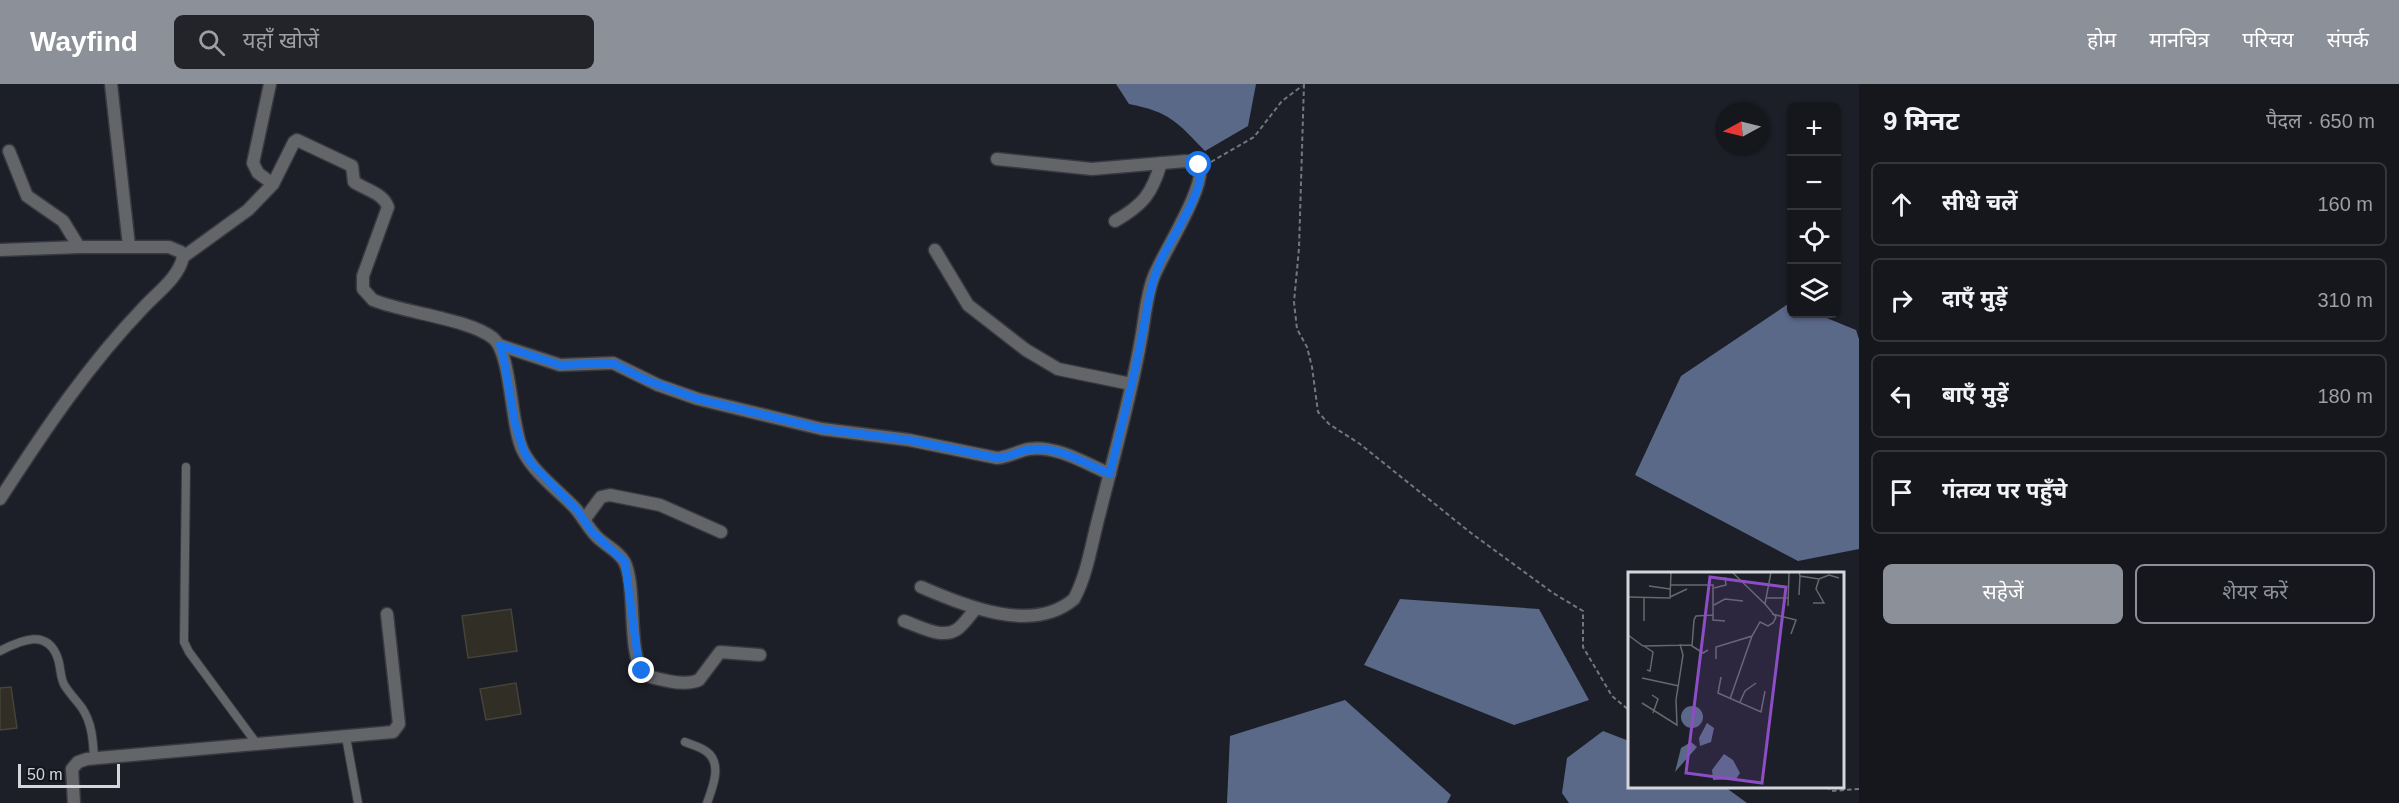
<!DOCTYPE html>
<html lang="hi">
<meta charset="utf-8">
<style>
body{margin:0;font-family:Helvetica,"Noto Sans Devanagari",sans-serif;background:#22242a;color:#f1f3f6}
.controls{position:absolute;right:18px;top:18px;display:grid;overflow:hidden;border-radius:9px;box-shadow:0 2px 4px #0004}
.controls button{width:54px;height:54px;display:grid;place-items:center;padding:0;border:0;border-bottom:2px solid #34363b;background:#15171d;color:#f1f3f6;font:30px sans-serif}
.compass{position:absolute;left:1715px;top:18px;width:54px;height:54px;border-radius:50%;background:#15171d;box-shadow:0 2px 4px #0004;rotate:263deg}
.scale{position:absolute;left:18px;bottom:15px;width:102px;box-sizing:border-box;padding-left:6px;border:3px solid #d4d6dc;border-top:0;font-size:16px;line-height:21px;white-space:nowrap;color:#d4d6dc;-webkit-text-stroke:4px #13161d;paint-order:stroke}
.stop{position:absolute;width:18px;height:18px;margin:-14px;border:4px solid #1a73e8;border-radius:50%;background:#fff}
.stop.end{background:#1a73e8;border-color:#fff;box-shadow:0 2px 6px #0008}
.list{margin:0;padding:0;list-style:none}
h2{display:flex;justify-content:space-between;align-items:center;height:78px;margin:0;padding:0 24px;font-size:26px}
h2 small{font-size:20px;font-weight:400;color:#9d9fa4}
.list li{display:grid;grid-template-columns:39px 1fr auto;gap:18px;align-items:center;box-sizing:border-box;height:84px;margin:0 12px 12px;padding:0 12px;border:2px solid #34363b;border-radius:9px}
.list b{display:block;font-size:22px;white-space:nowrap}
.list em{font-size:20px;font-style:normal;color:#9d9fa4}
.actions{display:flex;gap:12px;padding:18px 24px}
.actions a{flex:1;padding:14px 0;border:2px solid #8c9099;border-radius:9px;text-align:center;font-size:21px;color:#8c9099}
.actions .main{background:#8c9099;color:#fff}
.icon{flex:none;width:33px;height:33px;fill:none;stroke:currentColor;stroke-width:2;stroke-linecap:round;stroke-linejoin:round}
.map{position:relative;flex:none;width:1859px;height:719px;overflow:hidden}
header{display:flex;align-items:center;gap:36px;box-sizing:border-box;height:84px;padding:0 30px;background:#8c9099;color:#fff}
header strong{font-size:28px}
nav{display:flex;gap:33px;margin-inline-start:auto;font-size:21px}
.search{width:420px;height:54px;background:#22242a;display:flex;align-items:center;gap:15px;box-sizing:border-box;padding:0 21px;border-radius:9px;color:#9d9fa4;font-size:22px}
main{display:flex}
aside{flex:1;background:#15171d}
.map>svg:first-child{display:block}
</style>
<header>
<strong>Wayfind</strong>
<div class="search"><svg class="icon" aria-label="search" viewBox="0 0 24 24"><circle cx="10" cy="10" r="6"/><path d="M15 15l6 6"/></svg>यहाँ खोजें</div>
<nav><a>होम</a><a>मानचित्र</a><a>परिचय</a><a>संपर्क</a></nav>
</header>
<main>
<div class="map">
<svg width="1859" height="719" viewBox="0 0 1859 719">
<rect width="100%" height="100%" fill="#1c1f27"/>
<!-- water -->
<g fill="#5b6989">
<path d="M 1116,0 L 1256,0 L 1248,42 L 1205,67 C 1177,38 1170,28 1129,20 Z"/>
<path d="M 1791,218 L 1792,230 L 1817,230 L 1856,246 L 1859,255 L 1859,465 L 1798,477 L 1635,391 L 1681,292 Z"/>
<path d="M 1400,515 L 1539,525 L 1589,616 L 1514,641 L 1364,581 Z"/>
<path d="M 1345,616 L 1451,711 L 1447,719 L 1227,719 L 1230,652 Z"/>
<path d="M 1603,647 L 1629,657 L 1630,702 L 1725,703 L 1747,719 L 1569,719 L 1562,709 L 1567,674 Z"/>
</g>
<!-- building -->
<g fill="#312e25" stroke="#46433a" stroke-width="1.5">
<path d="M 511,525 L 517,567 L 468,574 L 462,532 Z"/>
<path d="M 516,599 L 521,630 L 486,636 L 480,605 Z"/>
<path d="M 11,603 L 17,644 L 0,646 L 0,604 Z"/>
</g>
<g fill="none" stroke-linecap="round" stroke-linejoin="round">
<defs>
<g id="service">
<path d="M 186,383 L 184,558 L 189,568 L 257,660"/>
<path d="M 0,567 C 21,556 48,544 58,575 C 61,584 60,595 65,602 C 70,610 77,617 82,624 C 92,639 93,656 94,674"/>
<path d="M 346,653 L 358,719"/>
<path d="M 685,658 C 692,661 701,663 707,668 C 723,680 712,705 707,719"/>
</g>
<g id="minor">
<path d="M 111,0 L 129,162"/>
<path d="M 270,0 L 253,79 L 258,89 L 273,100"/>
<path d="M 9,67 L 27,112 L 63,137 L 79,163"/>
<path d="M 1115,137 C 1143,121 1152,110 1161,79"/>
<path d="M 0,166 L 79,163 L 169,163 L 181,168 L 183,173 C 179,193 158,208 144,223 C 88,281 44,347 0,415"/>
<path d="M 935,166 L 968,221 L 1026,266 L 1058,285 L 1131,300"/>
<path d="M 183,173 L 248,126 L 273,100 L 294,58 L 297,56 L 352,82 L 354,98 C 366,106 383,109 388,123 L 363,192 L 363,205 L 373,216 C 405,229 469,235 493,254 C 512,270 510,341 523,367 C 534,389 558,406 575,424 C 583,433 588,444 597,453 C 605,461 618,467 624,477 C 637,500 627,568 643,588 C 648,594 661,595 668,597 C 678,599 690,600 699,596 L 720,568 L 760,571"/>
<path d="M 499,261 L 560,281 L 613,279 L 658,301 L 698,315 L 822,345 L 909,356 L 997,374 C 1009,373 1018,367 1029,365 C 1056,361 1085,379 1110,390"/>
<path d="M 584,436 L 601,413 L 610,411 L 660,421 L 721,448"/>
<path d="M 921,503 C 964,521 1032,551 1074,515 C 1088,489 1092,456 1100,428 C 1114,371 1131,313 1141,255 C 1145,234 1146,212 1154,192 C 1163,169 1208,100 1199,81 L 1186,77 L 1092,85 L 997,75"/>
<path d="M 904,537 C 918,542 942,555 956,546 C 963,542 970,531 976,524"/>
<path d="M 74,719 L 72,685 L 78,678 L 87,675 L 393,648 L 399,640 L 387,530"/>
</g>
</defs>
<!-- service casing -->
<use href="#service" stroke="#363940" stroke-width="10"/>
<!-- minor casing -->
<use href="#minor" stroke="#363940" stroke-width="15"/>
<!-- path -->
<g stroke="#74767e" stroke-width="2" stroke-dasharray="4.5 3" stroke-linecap="butt">
<path d="M 1304,0 L 1299,164 L 1294,218 L 1297,245 L 1307,263 L 1312,283 L 1318,328 L 1329,340 L 1360,360 L 1471,449 L 1553,509 L 1583,527 L 1583,563 L 1612,612 L 1630,627"/>
<path d="M 1211,78 L 1254,53 L 1282,17 L 1302,2"/>
<path d="M 1827,702 L 1831,707 L 1859,705"/>
</g>
<!-- service -->
<use href="#service" stroke="#636569" stroke-width="8"/>
<!-- minor -->
<use href="#minor" stroke="#636569" stroke-width="12"/>
</g>
<g fill="none" stroke-linecap="round" stroke-linejoin="round">
<!-- route -->
<path stroke="#1a73e8" stroke-width="8" d="M 642,587 L 637,568 L 625,478 L 592,448 L 577,426 L 531,379 L 524,368 L 515,340 L 504,276 L 500,261 L 560,281 L 613,279 L 646,296 L 698,315 L 822,345 L 909,356 L 997,374 C 1010,374 1021,365 1034,365 C 1060,363 1086,380 1110,390 C 1120,345 1133,301 1141,256 C 1147,228 1149,202 1161,176 C 1170,156 1209,100 1199,81"/>
</g>
<!-- overview -->
<g transform="translate(1628 488)">
<rect width="216" height="216" fill="#1c1f27"/>
<path d="M53 145a11 11 0 1 1 22 0a11 11 0 1 1-22 0ZM 79,151 L 86,156 L 83,170 L 72,174 L 71,166 ZM 63,170 L 69,175 L 47,200 L 53,176 ZM 96,182 L 105,188 L 112,201 L 108,207 L 85,208 L 84,198 Z" fill="#5b6989"/>
<path fill="none" stroke="#66686f" stroke-width="1.5" d="M 104,0 L 137,32 L 143,0M 171,0 L 172,4 L 191,7 L 201,3 L 211,6M 43,13 L 85,13 L 85,48 L 97,49M 21,14 L 42,17M 86,16 L 98,13 L 97,5M 171,23 L 172,4M 0,25 L 42,26 L 43,0M 42,25 L 59,17M 139,26 L 161,26M 185,31 L 196,31 L 188,17 L 191,7M 86,33 L 97,27 L 115,29M 160,34 L 161,0M 144,42 L 168,48 L 163,62M 16,49 L 16,26M 0,63 L 15,74 L 64,73M 16,74 L 25,80 L 22,99 L 19,98M 80,78 L 75,81 L 64,74 L 66,48 L 68,44 L 85,43M 88,87 L 88,75 L 124,64 L 132,50 L 140,54 L 145,51 L 148,45 L 137,32M 93,105 L 90,121 L 133,140 L 137,119M 14,106 L 51,114M 24,123 L 30,127 L 25,141M 102,127 L 124,64M 112,130 L 117,119 L 128,111M 14,131 L 49,153 L 48,128 L 55,83 L 52,72"/>
<path fill="#8d4ec5" fill-opacity="0.15" stroke="#8d4ec5" stroke-width="3" d="M 82,5 L 158,15 L 134,211 L 58,201 Z"/>
<rect width="216" height="216" fill="none" stroke="#d4d6dc" stroke-width="3"/>
</g>
</svg>
<div class="controls">
<button>+</button>
<button>−</button>
<button><svg class="icon" aria-label="locate" viewBox="0 0 24 24"><circle cx="12" cy="12" r="6"/><path d="M12 2v4M12 18v4M2 12h4M18 12h4"/></svg></button>
<button><svg class="icon" aria-label="layers" viewBox="0 0 24 24"><path d="M12 4l9 5-9 5-9-5zM3 14l9 5 9-5"/></svg></button>
</div>
<svg class="compass" viewBox="-18 -18 36 36"><path d="M0-13l5 13h-10z" fill="#e53935"/><path d="M0 13l5-13h-10z" fill="#9d9fa4"/></svg>
<div class="scale">50 m</div>
<div class="stop" style="left:1199px;top:81px"></div>
<div class="stop end" style="left:642px;top:587px"></div>
</div>
<aside>
<h2>9 मिनट<small>पैदल · 650 m</small></h2>
<ul class="list">
<li><svg class="icon" aria-label="ahead" viewBox="0 0 24 24"><path d="M12 20V5M6 11l6-6 6 6"/></svg><div><b>सीधे चलें</b></div><em>160 m</em></li>
<li><svg class="icon" aria-label="right" viewBox="0 0 24 24"><path d="M7 20v-9h11M14 6l5 5-5 5"/></svg><div><b>दाएँ मुड़ें</b></div><em>310 m</em></li>
<li><svg class="icon" aria-label="left" viewBox="0 0 24 24"><path d="M17 20v-9H6M10 6l-5 5 5 5"/></svg><div><b>बाएँ मुड़ें</b></div><em>180 m</em></li>
<li><svg class="icon" aria-label="arrive" viewBox="0 0 24 24"><path d="M6 21V4h12l-3 4 3 4H6"/></svg><div><b>गंतव्य पर पहुँचे</b></div></li>
</ul>
<div class="actions"><a class="main">सहेजें</a><a>शेयर करें</a></div>
</aside>
</main>
